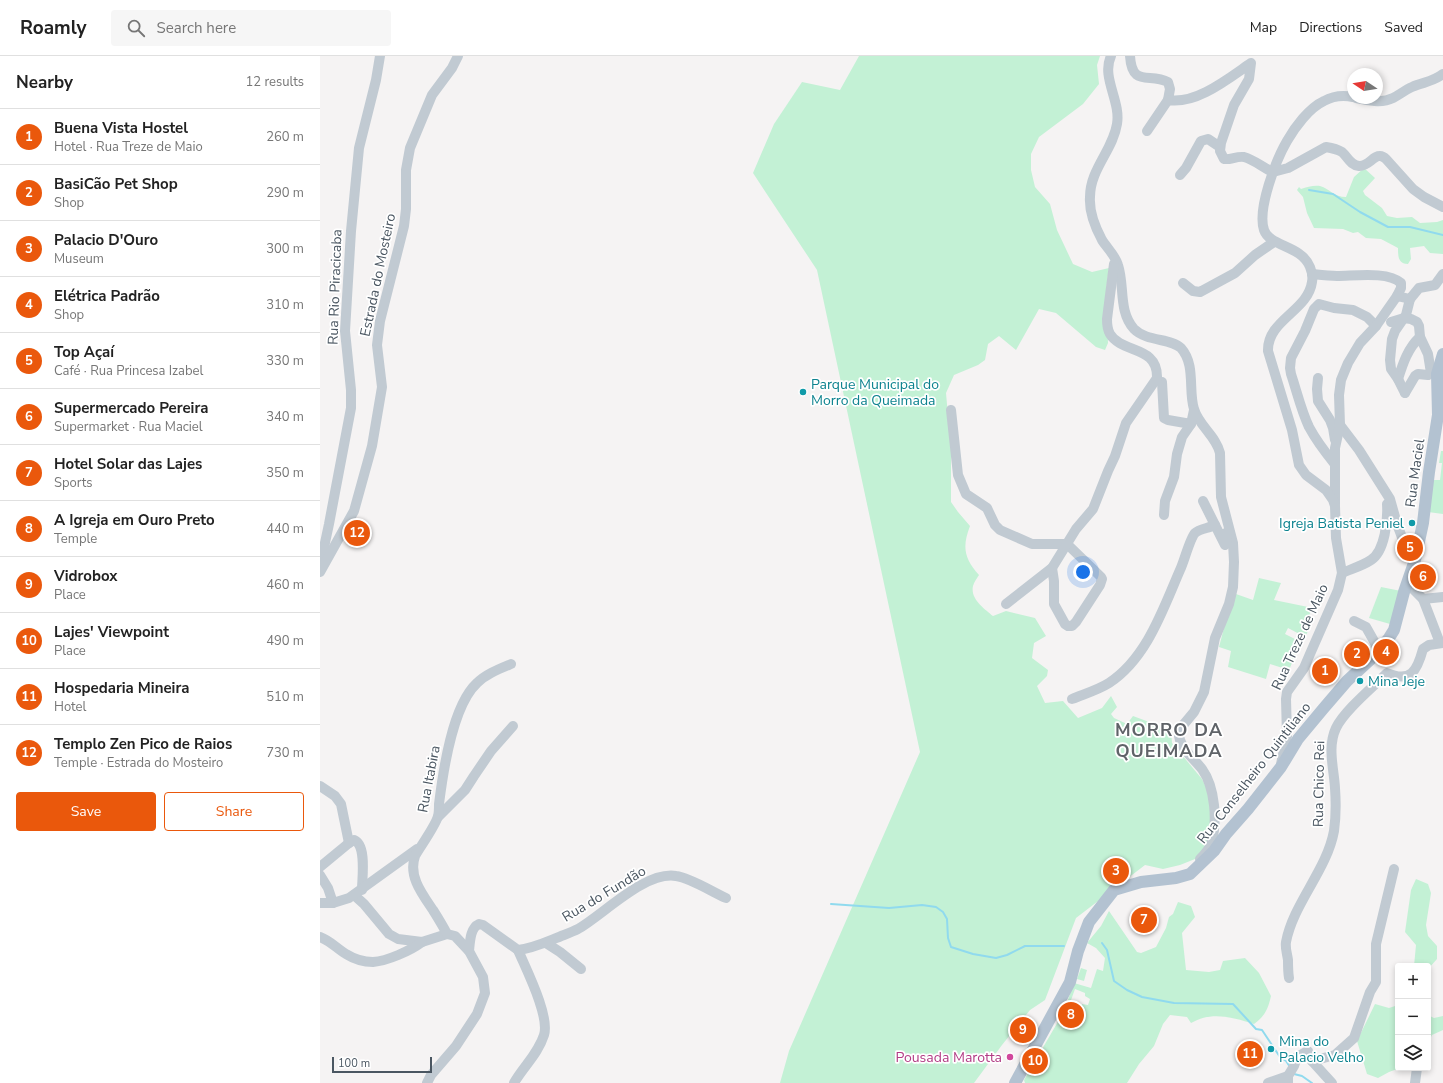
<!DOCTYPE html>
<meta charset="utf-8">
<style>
body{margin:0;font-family:"Nunito Sans",sans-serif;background:#f6f6f6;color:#222}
.controls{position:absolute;right:12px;bottom:12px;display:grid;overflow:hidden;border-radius:4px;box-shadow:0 2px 6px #0003}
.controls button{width:36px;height:36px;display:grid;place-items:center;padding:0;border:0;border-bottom:1px solid #e0e0e0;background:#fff;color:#222;font:20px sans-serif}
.compass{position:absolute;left:1027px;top:12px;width:36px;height:36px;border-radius:50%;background:#fff;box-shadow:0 2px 6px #0003;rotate:282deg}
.scale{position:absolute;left:12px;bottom:10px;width:100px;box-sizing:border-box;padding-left:4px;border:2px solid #4a5661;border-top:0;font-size:11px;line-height:14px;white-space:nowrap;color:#4a5661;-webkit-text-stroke:3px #fff;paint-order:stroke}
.you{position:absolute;left:763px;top:516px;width:14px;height:14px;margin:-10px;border:3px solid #fff;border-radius:50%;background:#1a73e8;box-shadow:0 0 0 6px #1a73e833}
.badge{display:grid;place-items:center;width:26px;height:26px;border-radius:50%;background:#ea580c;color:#fff;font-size:13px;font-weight:700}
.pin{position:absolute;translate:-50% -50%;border:2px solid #fff;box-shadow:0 1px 4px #0006}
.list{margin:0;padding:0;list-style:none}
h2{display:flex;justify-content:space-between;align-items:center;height:52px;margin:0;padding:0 16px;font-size:17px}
h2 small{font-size:13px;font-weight:400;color:#767676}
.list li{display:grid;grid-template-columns:26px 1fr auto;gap:12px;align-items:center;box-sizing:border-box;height:56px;padding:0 16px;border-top:1px solid #e0e0e0}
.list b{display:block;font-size:15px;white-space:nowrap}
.list p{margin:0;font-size:13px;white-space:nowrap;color:#767676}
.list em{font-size:13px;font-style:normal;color:#767676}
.actions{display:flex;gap:8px;padding:12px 16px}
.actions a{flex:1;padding:9px 0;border:1px solid #ea580c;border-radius:4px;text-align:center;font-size:14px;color:#ea580c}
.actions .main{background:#ea580c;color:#fff}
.icon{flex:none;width:22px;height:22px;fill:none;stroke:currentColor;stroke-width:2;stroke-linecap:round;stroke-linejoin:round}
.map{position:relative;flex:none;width:1123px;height:1027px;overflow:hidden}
header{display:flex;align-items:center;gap:24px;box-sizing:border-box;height:56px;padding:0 20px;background:#fff;border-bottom:1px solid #e0e0e0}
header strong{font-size:19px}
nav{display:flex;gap:22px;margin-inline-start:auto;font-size:14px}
.search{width:280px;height:36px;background:#f6f6f6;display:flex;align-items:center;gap:10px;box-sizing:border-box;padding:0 14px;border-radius:4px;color:#767676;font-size:15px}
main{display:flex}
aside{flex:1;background:#fff}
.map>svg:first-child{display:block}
</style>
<header>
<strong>Roamly</strong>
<div class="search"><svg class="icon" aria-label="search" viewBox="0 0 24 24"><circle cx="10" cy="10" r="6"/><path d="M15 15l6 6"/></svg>Search here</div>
<nav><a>Map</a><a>Directions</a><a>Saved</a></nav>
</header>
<main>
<aside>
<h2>Nearby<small>12 results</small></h2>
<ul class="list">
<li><span class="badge">1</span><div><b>Buena Vista Hostel</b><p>Hotel · Rua Treze de Maio</p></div><em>260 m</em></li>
<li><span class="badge">2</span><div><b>BasiCão Pet Shop</b><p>Shop</p></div><em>290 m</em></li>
<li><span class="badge">3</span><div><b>Palacio D'Ouro</b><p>Museum</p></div><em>300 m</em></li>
<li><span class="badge">4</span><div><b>Elétrica Padrão</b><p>Shop</p></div><em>310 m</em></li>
<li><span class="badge">5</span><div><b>Top Açaí</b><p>Café · Rua Princesa Izabel</p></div><em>330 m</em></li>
<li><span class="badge">6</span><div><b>Supermercado Pereira</b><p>Supermarket · Rua Maciel</p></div><em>340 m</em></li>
<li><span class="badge">7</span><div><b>Hotel Solar das Lajes</b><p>Sports</p></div><em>350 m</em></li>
<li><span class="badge">8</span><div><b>A Igreja em Ouro Preto</b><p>Temple</p></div><em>440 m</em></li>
<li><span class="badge">9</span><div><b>Vidrobox</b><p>Place</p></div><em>460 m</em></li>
<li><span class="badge">10</span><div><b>Lajes' Viewpoint</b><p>Place</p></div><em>490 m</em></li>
<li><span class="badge">11</span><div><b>Hospedaria Mineira</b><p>Hotel</p></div><em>510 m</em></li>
<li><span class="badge">12</span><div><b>Templo Zen Pico de Raios</b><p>Temple · Estrada do Mosteiro</p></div><em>730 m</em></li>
</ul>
<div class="actions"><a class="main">Save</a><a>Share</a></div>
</aside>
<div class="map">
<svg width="1123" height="1027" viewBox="0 0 1123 1027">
<rect width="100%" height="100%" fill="#f5f3f3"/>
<!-- green -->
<g fill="#c3f1d5" fill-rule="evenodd">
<path d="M 539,0 L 780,0 L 777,9 L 779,28 L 763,48 L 719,81 L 711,98 L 711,114 L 715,131 L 730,148 L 737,174 L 753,208 L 772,216 L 789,212 L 786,234 L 788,287 L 785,294 L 776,291 L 736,257 L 719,253 L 696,294 L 679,280 L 668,288 L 665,304 L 658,309 L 634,319 L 626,337 L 631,393 L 631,446 L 638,456 L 650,470 C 642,491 644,502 659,519 C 657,522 654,526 653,530 C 650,543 665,553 673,560 L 686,555 L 715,562 L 726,580 L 714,587 L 712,602 L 728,614 L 727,620 L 717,630 L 725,647 L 743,645 L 758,662 L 782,652 L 791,640 L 797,651 L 791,658 L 794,662 L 807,668 L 813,660 L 851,674 L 852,687 L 882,723 L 889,737 L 891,771 L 887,790 L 875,803 L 860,809 L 843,813 L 825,809 L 756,862 L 725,944 L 710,954 L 682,989 L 654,1027 L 460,1027 L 469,995 L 600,696 L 497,214 L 433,117 L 454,68 L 482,26 L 520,34 Z"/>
<path d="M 1044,112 L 1055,122 L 1043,135 L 1045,139 L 1062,152 L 1067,160 L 1077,162 L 1092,161 L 1100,167 L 1117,166 L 1123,164 L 1123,198 L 1110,197 L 1104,190 L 1090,192 L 1091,203 L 1088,208 C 1078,208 1078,200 1078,192 L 1061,183 L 1046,182 L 1038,176 L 1033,177 L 1023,173 L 994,172 L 987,157 L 983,141 L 977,134 L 979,131 L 981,133 C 987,131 994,129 1000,130 C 1010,133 1014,141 1026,141 L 1034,121 Z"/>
<path d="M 1121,395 L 1123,395 L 1123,458 L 1108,456 L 1111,424 L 1120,424 L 1122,407 L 1119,407 Z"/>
<path d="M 939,522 L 961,527 L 954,544 L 993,552 L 982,572 L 988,575 L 985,581 L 968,572 L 965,578 L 977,584 L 979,582 L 982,583 L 969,614 L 950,608 L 946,623 L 908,611 L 911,595 L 899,591 L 905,568 L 916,538 L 933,544 Z"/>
<path d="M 1061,531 L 1081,535 L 1070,568 L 1049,562 Z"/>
<path d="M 1096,823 L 1108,828 L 1111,837 L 1106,869 L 1108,880 L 1117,890 L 1117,903 L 1108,913 L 1108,910 L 1094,910 L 1096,889 L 1085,876 L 1091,834 Z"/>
<path d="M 858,846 L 871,850 L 875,861 L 862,877 L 866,914 L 889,916 L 900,914 L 903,905 L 925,902 L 939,917 L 951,940 C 948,953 945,960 934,968 C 913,961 891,955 871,967 L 867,961 L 850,959 L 843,968 L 834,990 L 819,1008 L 807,1027 L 705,1027 L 704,1024 L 739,964 L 753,972 L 762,962 L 759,961 L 760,957 L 746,949 L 754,927 L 771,932 L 777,913 L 783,915 L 785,902 L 776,892 L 767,887 L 781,870 L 789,855 L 817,896 L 821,897 L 836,891 L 846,872 L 849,861 L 853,858 ZM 755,933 L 765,937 L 765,940 L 770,943 L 768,949 L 762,948 L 761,951 L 750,947 Z"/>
<path d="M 761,912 L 767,914 L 764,925 L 757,923 Z"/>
<path d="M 1055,948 L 1069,952 L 1078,949 L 1078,1012 L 1080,1012 L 1069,1016 L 1058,1022 L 1047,1018 L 1037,985 Z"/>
<path d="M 1108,959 L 1114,962 L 1123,960 L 1123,974 L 1112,979 L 1110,983 L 1108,983 Z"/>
</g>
<!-- water -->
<path fill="#90daee" d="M 826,858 L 829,865 L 822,869 L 818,862 Z"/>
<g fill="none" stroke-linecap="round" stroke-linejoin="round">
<!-- stream -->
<g stroke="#90daee" stroke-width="2">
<path d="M 989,134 L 1013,138 L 1040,156 L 1068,171 L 1090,171 L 1123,179"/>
<path d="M 511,848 L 569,852 L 602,849 L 616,851 L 623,856 L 627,863 L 628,882 L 631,891 L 653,898 L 676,902 L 687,899 L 705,890 L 744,890"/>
<path d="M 782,887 L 787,894 L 794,925 L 807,934 L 822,941 L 854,947 L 913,948 L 936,973 L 942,974 L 960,1001 L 966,1005 L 970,1011"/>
<path d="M 974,1018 L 982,1020 L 992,1027"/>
</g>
<!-- minor -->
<g stroke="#c1cad2" stroke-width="10">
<path d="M 791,0 C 781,21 801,45 797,68 C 793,94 770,113 770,141 C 769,155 775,171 782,184 C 787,192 795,199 798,209 C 805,230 798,255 814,273 C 827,286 851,282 861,292 C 876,309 868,334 874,353 C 879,370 896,380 900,397 L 901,441 L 913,487 L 914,506 L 913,531 L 909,548 L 895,582 L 884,636 L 874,656 L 859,674 C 857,691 873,701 882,713 C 895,731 898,766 891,788 C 889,793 884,799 880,803"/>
<path d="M 810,0 C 812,32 830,16 848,26 L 850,33 L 848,44 C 876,49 909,22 931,7 L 929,23 L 914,49 L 901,87 L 900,95 L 904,103 C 911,104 916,100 924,101 C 935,104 943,112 953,116 L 968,112 L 1006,91 C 1012,92 1017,93 1022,96 C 1028,101 1030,109 1039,110 C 1050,111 1056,93 1066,103 L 1093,133 L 1104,141 L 1123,151"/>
<path d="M 1036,42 C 1048,44 1061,48 1073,42 C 1079,39 1085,34 1092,31 C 1103,26 1113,26 1123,18"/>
<path d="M 827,75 L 848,44"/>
<path d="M 860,119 L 866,112 L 881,85 L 888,83 L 900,91"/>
<path d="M 992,218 C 1001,219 1009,220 1017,220 C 1034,220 1068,215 1081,227 L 1081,232 L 1077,240"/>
<path d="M 863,227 L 873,235 L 880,236 L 915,217 L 935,199 L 954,186"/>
<path d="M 1071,266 L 1084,262 L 1091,263 L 1097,266 L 1099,270 L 1100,281 L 1108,298 L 1111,317 L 1117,318"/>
<path d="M 998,322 L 997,333 L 998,345 L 1010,364 L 1013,372 L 1015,384"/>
<path d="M 1078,323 C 1083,307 1088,292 1100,281"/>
<path d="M 842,326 L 844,362 L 848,364 L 871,368"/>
<path d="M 1085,337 L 1078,323 L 1071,313 L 1070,304 L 1072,283 L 1075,275 L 1086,259 L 1090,243"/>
<path d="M 1085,337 L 1095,320 L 1098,318 L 1108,319 L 1111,317"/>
<path d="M 631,354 L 638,419 L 646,438 L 667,452 L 675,469 L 680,474 L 712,488 L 747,488 L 781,521 L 782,523 L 780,529 L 756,566 L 752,570 L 748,570 L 745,568 L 734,548 L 734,525 L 732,512"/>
<path d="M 1020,369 L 1039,394 L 1070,443 L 1077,468 L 1083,484 L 1098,489"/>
<path d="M 1014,407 C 1005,396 996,384 989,371 C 981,354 977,336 971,318 L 970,312 L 971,302 L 985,275 L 994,253 L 999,248 L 1014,252 L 1033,254 L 1047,261 L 1056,270"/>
<path d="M 883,445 L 905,489 L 907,487 L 906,477"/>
<path d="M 1015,448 L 1015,392 L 1020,369 L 1019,339 L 1021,324 L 1028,307 L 1040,287 L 1056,270 L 1077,240 L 1090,243 L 1099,232 L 1115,229 L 1123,218"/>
<path d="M 844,459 L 845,445 L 854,421 L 857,398 L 862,381 L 871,368 L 874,354"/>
<path d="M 0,510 L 9,468 L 31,352 L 31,334 L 25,275 L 31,175 L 39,92 L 56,24 L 60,0"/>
<path d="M 0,516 L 34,455 L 52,390 L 62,331 L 57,289 L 60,265 L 84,170 L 86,153 L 86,114 L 90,92 L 112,39 L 132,12 L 138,0"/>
<path d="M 1022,517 C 1031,513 1042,510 1051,504 C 1065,495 1068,464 1067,448"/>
<path d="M 1087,527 L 1103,543 L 1120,587"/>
<path d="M 1103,543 L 1123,541"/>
<path d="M 686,548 L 732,512 L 756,473 L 773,453 L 788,415 L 795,400 L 806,367 L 837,322 C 838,289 802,298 790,278 C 787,273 787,268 787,263 L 794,208"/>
<path d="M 1034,565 L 1046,571 L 1059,594"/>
<path d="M 752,643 C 764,638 778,634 789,627 C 827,602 843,553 860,514 C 864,506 870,482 875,477 C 879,473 889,472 895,469"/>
<path d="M 961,708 L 967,680 L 966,643 L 967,636 L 984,612 L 990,598 L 1018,534 L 1022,517 L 1016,482 L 1015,450 L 1013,444 L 1006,434 L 986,419 L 979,409 L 972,374 L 948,295 C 947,264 988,255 992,226 C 993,221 992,216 990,211 C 981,189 950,191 944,174 C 937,153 956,104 967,85 C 975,71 989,52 1004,45 C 1013,40 1023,39 1033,41"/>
<path d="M 0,730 L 15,740 L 21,748 L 29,787"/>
<path d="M 118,761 L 145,734 L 154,720 L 171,695 L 193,670"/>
<path d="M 0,811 L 29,787 L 34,784 C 47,789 42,822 42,834"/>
<path d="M 0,819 L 8,832 L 13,847"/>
<path d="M 34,839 L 44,848 L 69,878 L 78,883 L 102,886 L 127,878 L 135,880 L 149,895 L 163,921 L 165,937 L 157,958 L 136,990 L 111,1019 L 107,1027"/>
<path d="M 0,847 L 13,847 L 29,842 L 97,793"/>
<path d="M 127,878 C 123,870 118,862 113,854 C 102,838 88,820 95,800 C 100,791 116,769 118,760 C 119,757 119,752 119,748 C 123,716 132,650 157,627 C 166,618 179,613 191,608"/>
<path d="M 0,881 C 11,885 17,893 26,898 C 34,903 43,906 53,906 C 67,905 90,895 102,886"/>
<path d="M 226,887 L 240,896 L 261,913"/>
<path d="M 149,895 C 150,886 150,872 159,868 L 163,869 L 198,894 C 215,892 228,885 244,879 C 249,877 254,875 258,873 C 284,858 325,815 356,820 C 371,822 392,836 406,842"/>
<path d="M 969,922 C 968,916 968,910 968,904 C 967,897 965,892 966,886 C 973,848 1007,814 1014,775 C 1016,761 1016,746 1015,732 C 1014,713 1007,691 1016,672 C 1024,655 1053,631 1067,617 C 1091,627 1097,615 1103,593 L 1109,589 L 1123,587"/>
<path d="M 992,1005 L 1012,1027"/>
<path d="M 194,1027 C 203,1011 218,998 224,979 C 230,960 206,913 198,894"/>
<path d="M 948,1027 L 968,1020"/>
<path d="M 968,1027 L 968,1020 L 974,1010 L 977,1001 L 988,995 L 992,1005 L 1015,999 L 1034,982 L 1050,936 L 1056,926 L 1056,888 L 1074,813"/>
<path d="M 1095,1027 L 1097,1012"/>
</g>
<!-- major -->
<path stroke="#b3c2d1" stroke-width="12" d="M 695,1027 L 750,926 L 758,895 L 769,866 L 794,834 L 821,826 L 856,822 L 870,818 L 894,795 L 906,778 L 928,753 L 961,711 L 978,683 L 1003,653 L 1027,625 L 1053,601 L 1069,582 L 1074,574 L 1084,536 L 1095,504 L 1103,467 L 1109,416 L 1118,359 L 1117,318 L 1123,298"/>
</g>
<!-- markers -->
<g fill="#0f9aa8" stroke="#fff" stroke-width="1.5">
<circle cx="483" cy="336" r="4"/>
<circle cx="1092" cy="467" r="4"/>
<circle cx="1040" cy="625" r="4"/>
<circle cx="951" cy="993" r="4"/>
</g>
<circle fill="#d1479c" stroke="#fff" stroke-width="1.5" cx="690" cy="1001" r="4"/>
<g text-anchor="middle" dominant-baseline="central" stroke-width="3.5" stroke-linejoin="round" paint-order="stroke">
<!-- street labels -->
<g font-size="14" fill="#4a5661" stroke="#fff">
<text transform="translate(58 219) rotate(-78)">Estrada do Mosteiro</text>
<text transform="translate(15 231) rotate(-88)">Rua Rio Piracicaba</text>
<text transform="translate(1095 417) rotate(-82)">Rua Maciel</text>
<text transform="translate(980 581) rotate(-65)">Rua Treze de Maio</text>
<text transform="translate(934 717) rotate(-52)">Rua Conselheiro Quintiliano</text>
<text transform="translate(109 723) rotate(-79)">Rua Itabira</text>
<text transform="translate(999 728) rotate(-89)">Rua Chico Rei</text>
<text transform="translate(284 838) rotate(-31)">Rua do Fundão</text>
</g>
<!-- culture labels -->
<g font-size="14" fill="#0d838f" stroke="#fff" text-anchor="start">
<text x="491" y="328">Parque Municipal do<tspan x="491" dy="16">Morro da Queimada</tspan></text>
<text x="1084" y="467" text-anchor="end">Igreja Batista Peniel</text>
<text x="1048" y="625">Mina Jeje</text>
<text x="959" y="985">Mina do<tspan x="959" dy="16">Palacio Velho</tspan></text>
</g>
<!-- hotel labels -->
<g font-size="14" fill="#b23c85" stroke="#fff" text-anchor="end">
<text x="682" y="1001">Pousada Marotta</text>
</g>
<!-- district labels -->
<g font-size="18" font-weight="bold" letter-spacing="1" fill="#5f6368" stroke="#fff">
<text x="849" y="674">MORRO DA<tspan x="849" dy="21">QUEIMADA</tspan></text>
</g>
</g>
</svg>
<div class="controls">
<button>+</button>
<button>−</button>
<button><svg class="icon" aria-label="layers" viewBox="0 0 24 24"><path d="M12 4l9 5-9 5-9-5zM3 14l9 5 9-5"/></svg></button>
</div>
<svg class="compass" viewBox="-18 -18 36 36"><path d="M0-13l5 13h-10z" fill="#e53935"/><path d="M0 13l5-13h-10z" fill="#767676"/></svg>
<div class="scale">100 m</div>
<div class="you"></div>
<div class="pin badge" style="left:1005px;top:615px">1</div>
<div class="pin badge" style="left:1037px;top:598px">2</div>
<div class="pin badge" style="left:796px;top:815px">3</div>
<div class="pin badge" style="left:1066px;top:596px">4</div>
<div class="pin badge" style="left:1090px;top:492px">5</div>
<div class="pin badge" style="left:1103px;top:521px">6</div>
<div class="pin badge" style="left:824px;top:864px">7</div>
<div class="pin badge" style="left:751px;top:959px">8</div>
<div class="pin badge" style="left:703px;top:974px">9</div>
<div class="pin badge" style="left:715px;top:1005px">10</div>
<div class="pin badge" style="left:930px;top:998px">11</div>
<div class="pin badge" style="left:37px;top:477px">12</div>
</div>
</main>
